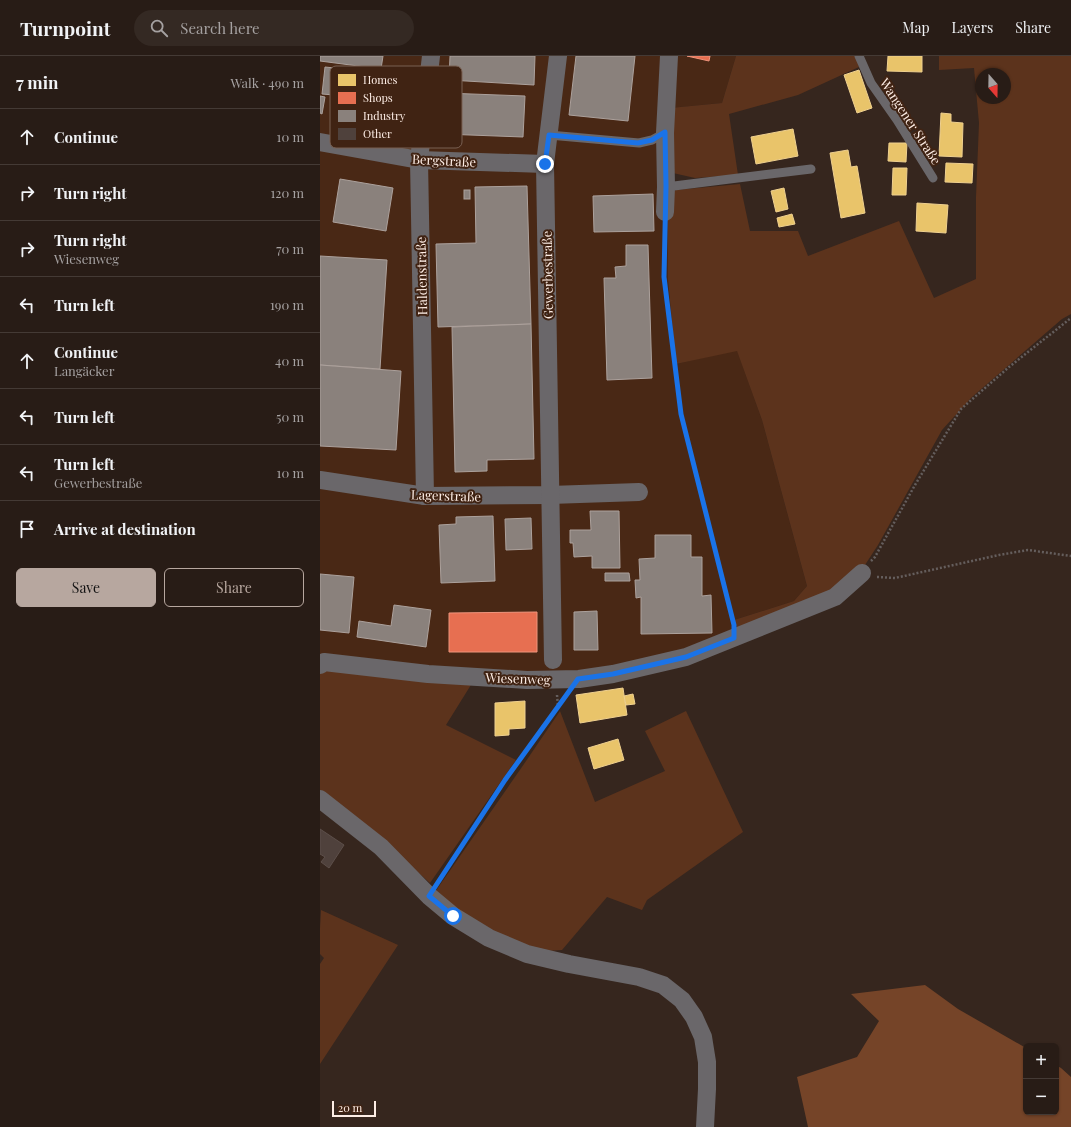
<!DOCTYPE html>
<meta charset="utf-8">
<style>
body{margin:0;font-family:"Playfair Display",serif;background:#342923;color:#f1f3f6}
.controls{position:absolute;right:12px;bottom:12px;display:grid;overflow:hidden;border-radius:6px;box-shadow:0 1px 3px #0004}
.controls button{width:36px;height:36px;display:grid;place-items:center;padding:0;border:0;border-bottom:1px solid #443a35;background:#281c16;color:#f1f3f6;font:20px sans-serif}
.compass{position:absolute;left:655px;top:12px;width:36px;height:36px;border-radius:50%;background:#281c16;box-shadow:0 1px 3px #0004;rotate:160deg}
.scale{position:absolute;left:12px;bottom:10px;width:44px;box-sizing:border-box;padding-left:4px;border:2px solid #fdede5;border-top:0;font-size:11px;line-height:14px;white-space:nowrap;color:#fdede5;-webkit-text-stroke:3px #402313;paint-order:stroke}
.stop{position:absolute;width:12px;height:12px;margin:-9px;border:3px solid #1a73e8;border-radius:50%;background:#fff}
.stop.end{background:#1a73e8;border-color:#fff;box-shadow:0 1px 4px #0008}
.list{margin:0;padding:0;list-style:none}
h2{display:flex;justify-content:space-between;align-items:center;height:52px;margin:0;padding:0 16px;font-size:17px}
h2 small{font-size:13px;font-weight:400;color:#a5a1a1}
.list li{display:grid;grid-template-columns:26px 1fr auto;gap:12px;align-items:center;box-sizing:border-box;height:56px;padding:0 16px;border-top:1px solid #443a35}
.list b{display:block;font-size:15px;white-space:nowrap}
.list p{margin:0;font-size:13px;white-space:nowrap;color:#a5a1a1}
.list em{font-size:13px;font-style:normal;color:#a5a1a1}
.actions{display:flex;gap:8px;padding:12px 16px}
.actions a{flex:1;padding:9px 0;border:1px solid #b7a79f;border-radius:6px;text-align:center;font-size:14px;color:#b7a79f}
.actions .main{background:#b7a79f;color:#111}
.icon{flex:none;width:22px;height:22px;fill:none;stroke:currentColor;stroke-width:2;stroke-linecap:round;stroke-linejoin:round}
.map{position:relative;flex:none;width:751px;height:1071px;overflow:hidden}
header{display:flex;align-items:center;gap:24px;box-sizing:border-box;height:56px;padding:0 20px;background:#281c16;border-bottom:1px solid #443a35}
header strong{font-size:19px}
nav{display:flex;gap:22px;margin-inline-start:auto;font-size:14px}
.search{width:280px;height:36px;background:#342923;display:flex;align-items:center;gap:10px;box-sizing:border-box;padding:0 14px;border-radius:22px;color:#a5a1a1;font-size:15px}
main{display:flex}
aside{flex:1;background:#281c16}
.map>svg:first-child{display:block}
</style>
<header>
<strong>Turnpoint</strong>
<div class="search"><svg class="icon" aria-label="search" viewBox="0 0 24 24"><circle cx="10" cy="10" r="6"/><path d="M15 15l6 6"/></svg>Search here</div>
<nav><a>Map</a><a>Layers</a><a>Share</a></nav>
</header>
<main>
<aside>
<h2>7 min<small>Walk · 490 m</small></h2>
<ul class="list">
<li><svg class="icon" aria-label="ahead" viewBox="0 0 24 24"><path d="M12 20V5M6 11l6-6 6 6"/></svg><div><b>Continue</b></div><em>10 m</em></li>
<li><svg class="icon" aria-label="right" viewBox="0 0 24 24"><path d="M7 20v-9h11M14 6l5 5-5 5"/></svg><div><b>Turn right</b></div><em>120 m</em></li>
<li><svg class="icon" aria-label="right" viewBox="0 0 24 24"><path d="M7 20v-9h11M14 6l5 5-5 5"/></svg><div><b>Turn right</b><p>Wiesenweg</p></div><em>70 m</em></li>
<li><svg class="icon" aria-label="left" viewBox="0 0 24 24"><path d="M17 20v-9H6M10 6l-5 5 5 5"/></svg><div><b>Turn left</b></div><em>190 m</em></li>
<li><svg class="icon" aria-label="ahead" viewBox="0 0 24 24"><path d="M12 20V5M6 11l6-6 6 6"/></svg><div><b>Continue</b><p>Langäcker</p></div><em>40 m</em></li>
<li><svg class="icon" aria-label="left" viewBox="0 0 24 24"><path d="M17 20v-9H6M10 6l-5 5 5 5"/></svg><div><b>Turn left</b></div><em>50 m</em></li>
<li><svg class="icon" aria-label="left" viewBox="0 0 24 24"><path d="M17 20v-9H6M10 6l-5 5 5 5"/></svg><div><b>Turn left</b><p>Gewerbestraße</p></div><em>10 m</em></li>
<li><svg class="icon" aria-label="arrive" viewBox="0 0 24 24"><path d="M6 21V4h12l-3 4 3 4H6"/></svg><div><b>Arrive at destination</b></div></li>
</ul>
<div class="actions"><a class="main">Save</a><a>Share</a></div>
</aside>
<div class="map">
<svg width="751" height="1071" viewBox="0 0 751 1071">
<rect width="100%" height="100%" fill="#36261e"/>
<!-- built -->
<path fill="#492815" d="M 0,0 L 416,0 L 402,47 L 350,52 L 348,138 L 348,224 L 356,308 L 417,294 L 442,364 L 487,530 L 474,545 L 414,564 L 419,577 L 389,589 L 245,619 L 0,608 Z"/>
<!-- green -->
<g fill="#5c331c" fill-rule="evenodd">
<path d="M 416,0 L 536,0 L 539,11 L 478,39 L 409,58 L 418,119 L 375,122 L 353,117 L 350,52 L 402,47 Z"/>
<path d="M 619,0 L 751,0 L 751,258 L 742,263 L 652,341 L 622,374 L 558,489 L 543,512 L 514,538 L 419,577 L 414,564 L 474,545 L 487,530 L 442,364 L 417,295 L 356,308 L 348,224 L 348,138 L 356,134 L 420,128 L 430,175 L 478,175 L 488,200 L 579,165 L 614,242 L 656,223 L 656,141 L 659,67 L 654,12 L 619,14 ZM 661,18 L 685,18 L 685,42 L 661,42 Z"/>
<path d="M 9,609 L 154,624 L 126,669 L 196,704 L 110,827 L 56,779 L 0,735 L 0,616 Z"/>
<path d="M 240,655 L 275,746 L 345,715 L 325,675 L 366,655 L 423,776 L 327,844 L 322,854 L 287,841 L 242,894 L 227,895 L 196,888 L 133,851 L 115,836 L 204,708 Z"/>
<path d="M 1,854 L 78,889 L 0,1008 L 0,908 L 4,902 L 0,898 L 0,872 Z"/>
</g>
<!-- forest -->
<path fill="#754428" d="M 605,929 L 638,953 L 706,992 L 706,1056 L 736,1056 L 736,1009 L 741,1012 L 751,1021 L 751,1071 L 488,1071 L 477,1021 L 537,1001 L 559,965 L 531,938 Z"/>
<!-- homes -->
<g fill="#e9c46a" stroke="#efd08f">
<path d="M 568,0 L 602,0 L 602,16 L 567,15 Z"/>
<path d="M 539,14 L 552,52 L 537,57 L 524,19 Z"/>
<path d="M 621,57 L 631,58 L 631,66 L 643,67 L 642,101 L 619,100 Z"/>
<path d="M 473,73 L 478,100 L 436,108 L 431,81 Z"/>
<path d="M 569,87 L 587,87 L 586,106 L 568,105 Z"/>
<path d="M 528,94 L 531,111 L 537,110 L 545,157 L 521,162 L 510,97 Z"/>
<path d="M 626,107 L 653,108 L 652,127 L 625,126 Z"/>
<path d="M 573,112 L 587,112 L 586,139 L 572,139 Z"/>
<path d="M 464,132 L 468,153 L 456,156 L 451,135 Z"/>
<path d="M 597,147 L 628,149 L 626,177 L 596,175 Z"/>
<path d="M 472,158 L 475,168 L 459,171 L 457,162 Z"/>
<path d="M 303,632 L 307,659 L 260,667 L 256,639 Z"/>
<path d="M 313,638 L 315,648 L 306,649 L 304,640 Z"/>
<path d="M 205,645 L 205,672 L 189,673 L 189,679 L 175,680 L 175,647 Z"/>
<path d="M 298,683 L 304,704 L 274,713 L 268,692 Z"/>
</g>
<!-- shops -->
<g fill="#e76f51" stroke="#ee957d">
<path d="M 367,0 L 390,0 L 389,5 Z"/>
<path d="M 217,556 L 217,596 L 129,596 L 129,557 Z"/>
</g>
<!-- industry -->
<g fill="#8a817c" stroke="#aca19c">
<path d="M 0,0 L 63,0 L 61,13 L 0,5 Z"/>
<path d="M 130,0 L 215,0 L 214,29 L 129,24 Z"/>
<path d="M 256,0 L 315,0 L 308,65 L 249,59 Z"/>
<path d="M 5,11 L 25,13 L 22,35 L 14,34 L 14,39 L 2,38 Z"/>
<path d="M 125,37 L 205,40 L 203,81 L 123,78 Z"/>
<path d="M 0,40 L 5,41 L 2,58 L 0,57 Z"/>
<path d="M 20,123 L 73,132 L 66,175 L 13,166 Z"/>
<path d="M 207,130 L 211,268 L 118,271 L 116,188 L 156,187 L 155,131 Z"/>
<rect x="144" y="134" width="6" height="9"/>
<path d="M 333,138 L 334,175 L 274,176 L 273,140 Z"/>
<path d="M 306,189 L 328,189 L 332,322 L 287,324 L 284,222 L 296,222 L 295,211 L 306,210 Z"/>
<path d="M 0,200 L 67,204 L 60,313 L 0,309 Z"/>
<path d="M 211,268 L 214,403 L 167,404 L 167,415 L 135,416 L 132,271 Z"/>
<path d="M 0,309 L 81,315 L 76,394 L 0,390 Z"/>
<path d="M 270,455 L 299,455 L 300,512 L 272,512 L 272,500 L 254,501 L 253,487 L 250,487 L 250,474 L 271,474 Z"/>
<path d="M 173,460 L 175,525 L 121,527 L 119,469 L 136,468 L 136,461 Z"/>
<path d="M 211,462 L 212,493 L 186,494 L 185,463 Z"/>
<path d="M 335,479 L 371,479 L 371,501 L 382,501 L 382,540 L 391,539 L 392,577 L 321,578 L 321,541 L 316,542 L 315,524 L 320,524 L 319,503 L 335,502 Z"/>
<path d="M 285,517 L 309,517 L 310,525 L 285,525 Z"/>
<path d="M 0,518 L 34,521 L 29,577 L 0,574 Z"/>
<path d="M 74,549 L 111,554 L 106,591 L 37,581 L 39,565 L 71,570 Z"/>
<path d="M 277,555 L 278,594 L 254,594 L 254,556 Z"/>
</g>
<!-- building -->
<path fill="#4f413c" stroke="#5d4f4a" d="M 0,773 L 24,789 L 9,812 L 1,806 L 5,801 L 0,798 Z"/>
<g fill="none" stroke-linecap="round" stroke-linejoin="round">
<!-- path -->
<g stroke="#655e5d" stroke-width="2.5" stroke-dasharray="2 2" stroke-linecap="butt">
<path d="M 345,171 L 344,221 L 361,358 L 413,566"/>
<path d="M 551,505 L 555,501 L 595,429 L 641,353 L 689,311 L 751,262"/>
<path d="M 557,521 L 575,522 L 679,499 L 708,494 L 751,500"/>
<path d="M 237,639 L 238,650"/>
<path d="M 118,826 L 185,724 L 247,639"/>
</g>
<!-- service -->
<g stroke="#6a676a" stroke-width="9">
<path d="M 539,0 L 551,27 L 577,64 L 613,122"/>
<path d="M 229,79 L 319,87 L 332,84 L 345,77"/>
<path d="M 346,131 L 491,113"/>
</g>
<!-- minor -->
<g stroke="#6a676a" stroke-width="18">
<path d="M 0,86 L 99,104 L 225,108"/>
<path d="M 345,156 L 346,131 L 345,77 L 349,0"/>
<path d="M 0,424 L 105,440 L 230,439 L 319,436"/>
<path d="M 105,440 L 99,104 L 111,0"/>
<path d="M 233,604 L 225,108 L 238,0"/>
<path d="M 0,609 L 4,606 L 108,618 L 207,624 L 259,623 L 293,618 L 366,601 L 515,541 L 542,517"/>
<path d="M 0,743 L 61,791 L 109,840 L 133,860 L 169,882 L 207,898 L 249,908 L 319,921 L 343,929 L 362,944 L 374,961 L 383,981 L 387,1006 L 387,1033 L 385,1071"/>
</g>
</g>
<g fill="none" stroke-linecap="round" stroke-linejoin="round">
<!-- route -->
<path stroke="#1a73e8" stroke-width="5" d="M 133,860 L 109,840 L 185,724 L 258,623 L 293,618 L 366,601 L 414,582 L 414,569 L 361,358 L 344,221 L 346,130 L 345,76 L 332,84 L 318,87 L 229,79 L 225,108"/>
</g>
<g text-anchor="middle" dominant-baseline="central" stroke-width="4" stroke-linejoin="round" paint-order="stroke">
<!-- street labels -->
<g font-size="13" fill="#fdede5" stroke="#402313">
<text transform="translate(591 65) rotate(57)">Wangener Straße</text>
<text transform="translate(124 104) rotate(3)">Bergstraße</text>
<text transform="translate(227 219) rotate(-91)">Gewerbestraße</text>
<text transform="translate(101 220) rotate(-91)">Haldenstraße</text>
<text transform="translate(126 439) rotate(2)">Lagerstraße</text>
<text transform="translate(198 622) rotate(2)">Wiesenweg</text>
</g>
</g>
<!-- legend -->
<rect x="10" y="10" width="132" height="82" rx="6" fill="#402313" stroke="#796052" stroke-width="1"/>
<rect x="18" y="18" width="18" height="12" fill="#e9c46a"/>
<rect x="18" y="36" width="18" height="12" fill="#e76f51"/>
<rect x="18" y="54" width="18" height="12" fill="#8a817c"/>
<rect x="18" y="72" width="18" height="12" fill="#4f413c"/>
<g font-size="11" fill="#fdede5">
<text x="43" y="28">Homes</text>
<text x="43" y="46">Shops</text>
<text x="43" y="64">Industry</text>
<text x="43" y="82">Other</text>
</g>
</svg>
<div class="controls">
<button>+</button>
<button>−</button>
</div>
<svg class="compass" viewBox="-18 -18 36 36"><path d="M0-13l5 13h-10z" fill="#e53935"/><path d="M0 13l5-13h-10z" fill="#a5a1a1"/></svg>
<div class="scale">20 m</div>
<div class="stop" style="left:133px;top:860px"></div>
<div class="stop end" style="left:225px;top:108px"></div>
</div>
</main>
